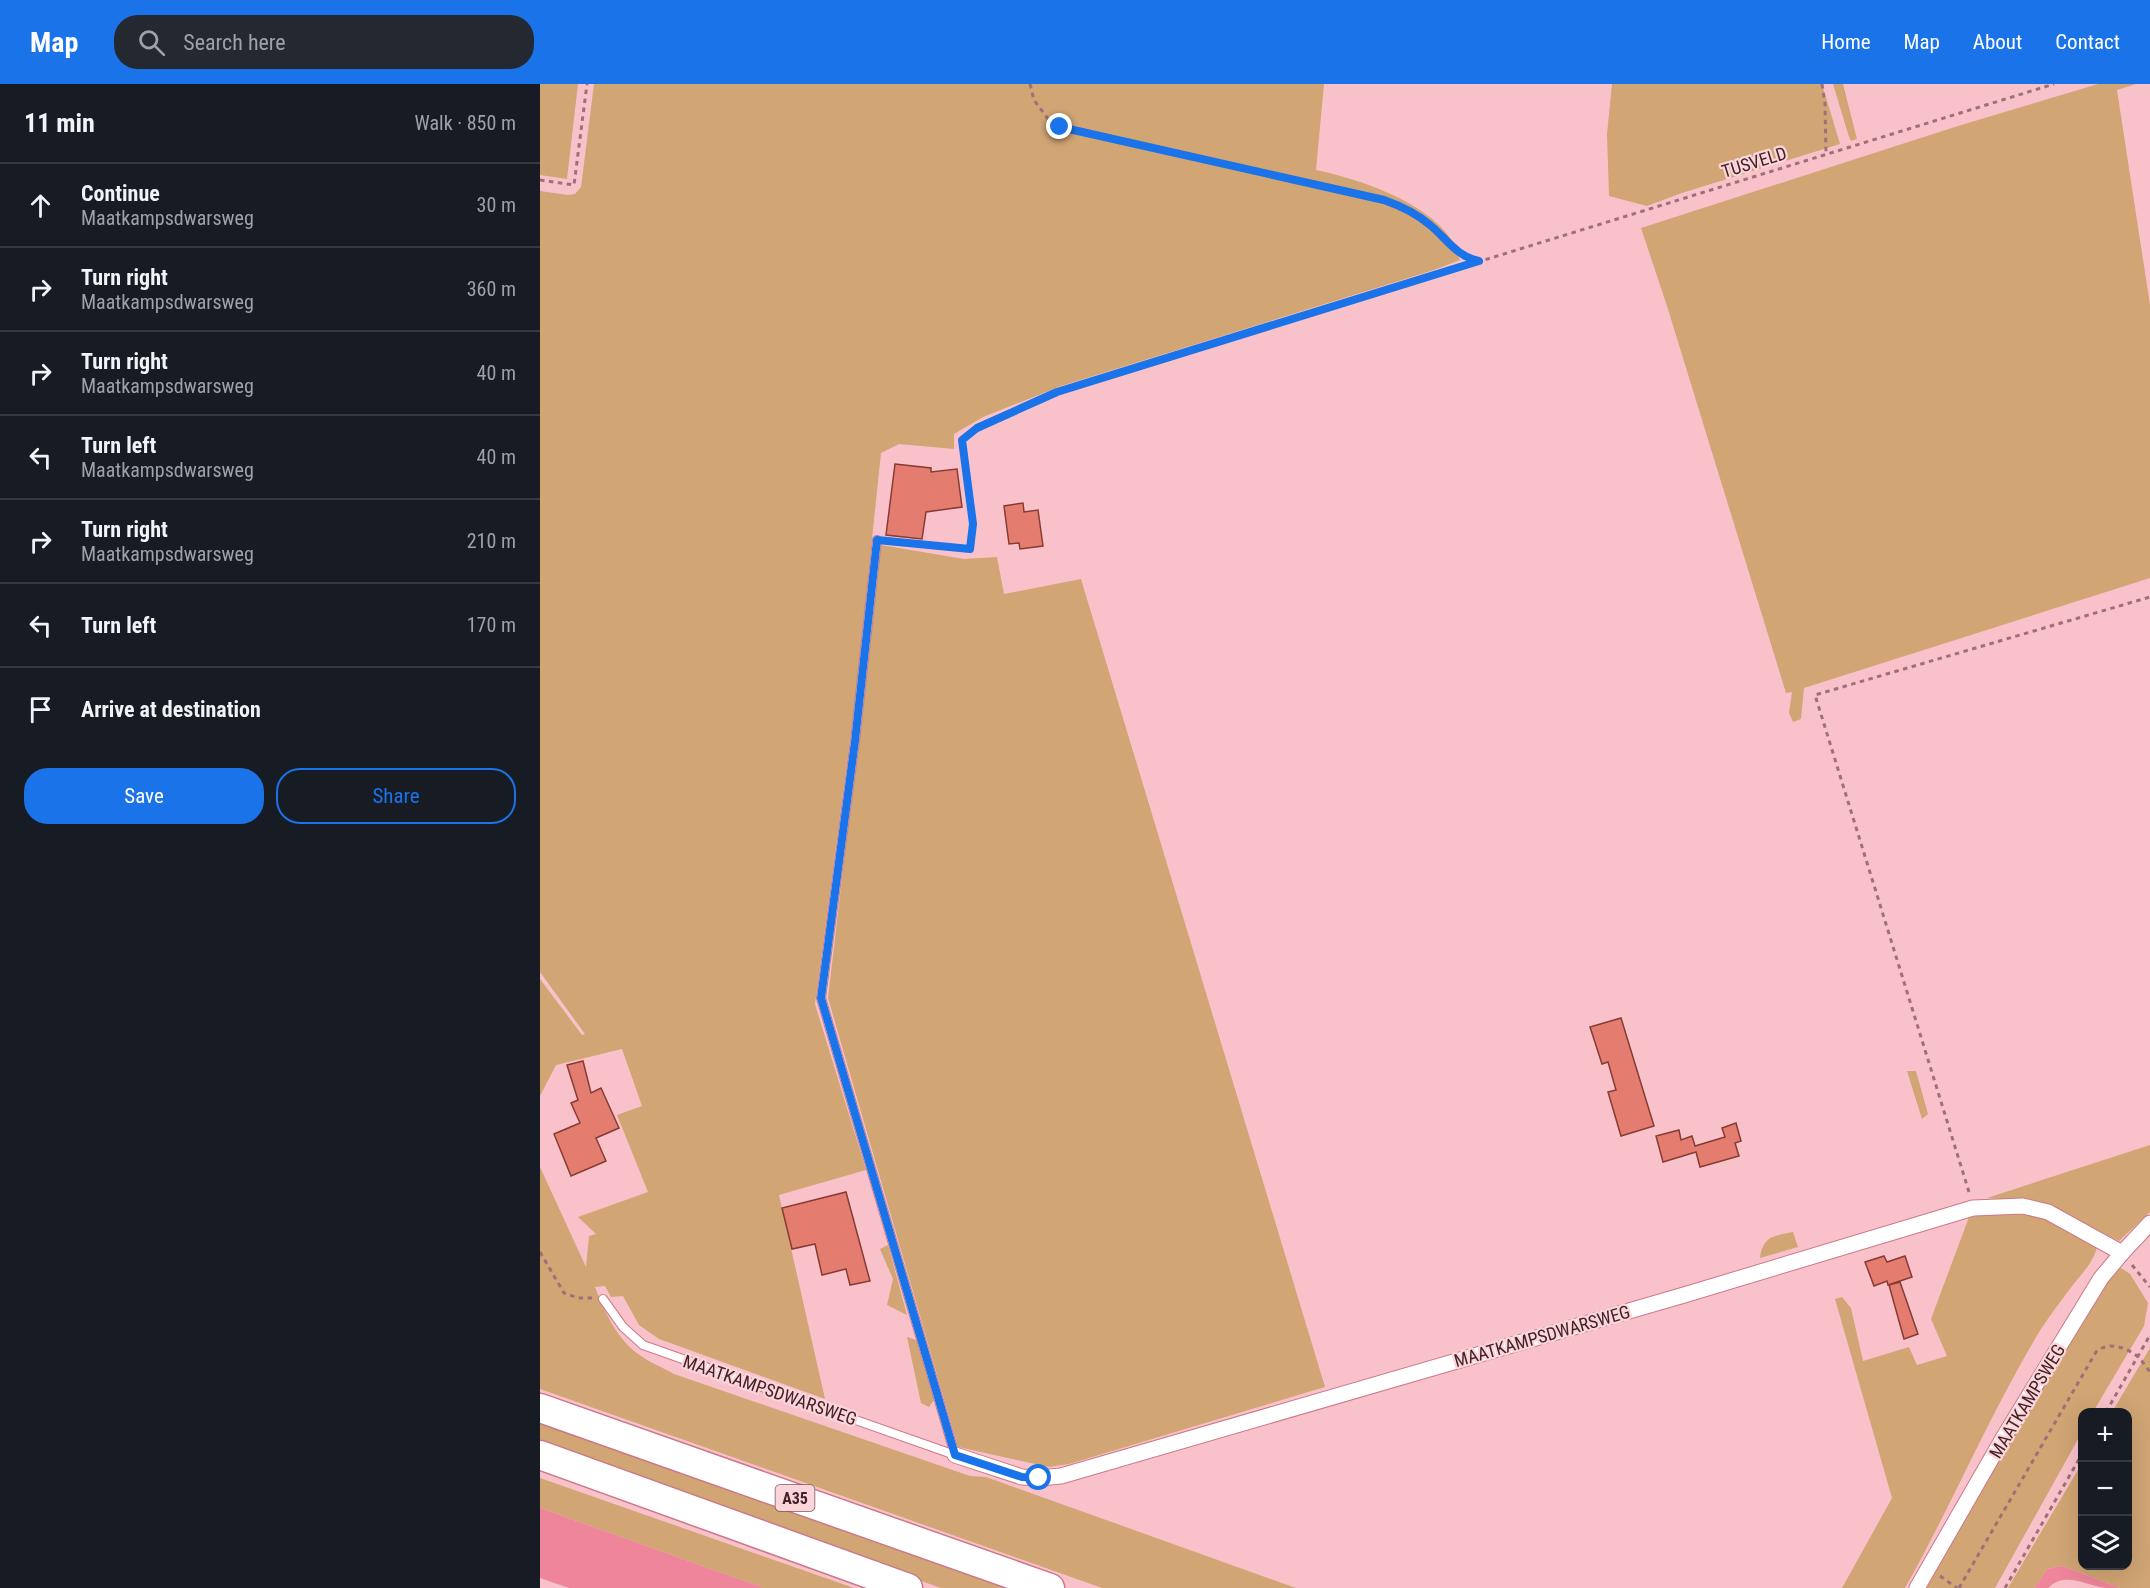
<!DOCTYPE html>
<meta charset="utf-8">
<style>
body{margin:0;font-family:"Roboto Condensed",sans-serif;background:#242831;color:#f1f3f6}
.controls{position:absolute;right:18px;bottom:18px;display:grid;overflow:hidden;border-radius:12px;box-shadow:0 6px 24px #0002}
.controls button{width:54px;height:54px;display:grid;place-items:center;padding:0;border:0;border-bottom:2px solid #363941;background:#171b24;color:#f1f3f6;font:30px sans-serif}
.stop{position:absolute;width:18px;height:18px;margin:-14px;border:4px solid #1a73e8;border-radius:50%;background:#fff}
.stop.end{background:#1a73e8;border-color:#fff;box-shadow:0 2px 6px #0008}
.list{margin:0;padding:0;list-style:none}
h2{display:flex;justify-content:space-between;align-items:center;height:78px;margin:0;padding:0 24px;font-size:26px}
h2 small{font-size:20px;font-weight:400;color:#9ea1a6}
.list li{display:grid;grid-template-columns:39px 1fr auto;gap:18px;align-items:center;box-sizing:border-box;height:84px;padding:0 24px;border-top:2px solid #363941}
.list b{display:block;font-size:22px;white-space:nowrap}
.list p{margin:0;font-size:20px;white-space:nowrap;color:#9ea1a6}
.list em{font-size:20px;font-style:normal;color:#9ea1a6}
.actions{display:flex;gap:12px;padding:18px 24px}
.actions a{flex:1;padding:14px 0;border:2px solid #1a73e8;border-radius:24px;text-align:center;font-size:21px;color:#1a73e8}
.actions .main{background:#1a73e8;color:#fff}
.icon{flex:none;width:33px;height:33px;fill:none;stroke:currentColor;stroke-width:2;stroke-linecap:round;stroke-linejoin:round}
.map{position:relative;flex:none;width:1610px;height:1504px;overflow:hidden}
header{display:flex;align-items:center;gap:36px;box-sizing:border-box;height:84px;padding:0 30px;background:#1a73e8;color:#fff}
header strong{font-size:28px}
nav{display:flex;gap:33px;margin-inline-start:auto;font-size:21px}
.search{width:420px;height:54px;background:#242831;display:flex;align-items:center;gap:15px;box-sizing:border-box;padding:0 21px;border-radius:24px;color:#9ea1a6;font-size:22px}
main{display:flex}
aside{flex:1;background:#171b24}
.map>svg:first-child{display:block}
</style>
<header>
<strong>Map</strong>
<div class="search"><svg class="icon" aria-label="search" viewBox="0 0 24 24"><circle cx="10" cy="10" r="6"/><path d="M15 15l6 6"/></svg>Search here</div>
<nav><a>Home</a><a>Map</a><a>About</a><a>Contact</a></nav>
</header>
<main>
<aside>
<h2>11 min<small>Walk · 850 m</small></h2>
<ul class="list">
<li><svg class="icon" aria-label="ahead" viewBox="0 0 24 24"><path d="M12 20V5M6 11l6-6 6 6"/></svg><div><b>Continue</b><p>Maatkampsdwarsweg</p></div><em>30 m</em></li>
<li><svg class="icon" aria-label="right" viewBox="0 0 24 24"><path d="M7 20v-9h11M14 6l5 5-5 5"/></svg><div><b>Turn right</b><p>Maatkampsdwarsweg</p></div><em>360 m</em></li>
<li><svg class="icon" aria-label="right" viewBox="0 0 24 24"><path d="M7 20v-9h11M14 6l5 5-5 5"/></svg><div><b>Turn right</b><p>Maatkampsdwarsweg</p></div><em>40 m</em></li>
<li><svg class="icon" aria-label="left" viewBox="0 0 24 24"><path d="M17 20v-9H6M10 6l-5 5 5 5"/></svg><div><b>Turn left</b><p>Maatkampsdwarsweg</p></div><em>40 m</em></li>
<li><svg class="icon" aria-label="right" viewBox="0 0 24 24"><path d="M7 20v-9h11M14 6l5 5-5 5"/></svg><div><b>Turn right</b><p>Maatkampsdwarsweg</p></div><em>210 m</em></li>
<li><svg class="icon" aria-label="left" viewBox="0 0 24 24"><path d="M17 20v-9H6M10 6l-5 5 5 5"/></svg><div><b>Turn left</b></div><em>170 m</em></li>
<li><svg class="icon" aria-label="arrive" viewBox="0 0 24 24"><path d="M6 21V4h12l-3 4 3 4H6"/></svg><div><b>Arrive at destination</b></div></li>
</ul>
<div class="actions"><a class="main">Save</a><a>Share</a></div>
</aside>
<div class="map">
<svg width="1610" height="1504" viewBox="0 0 1610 1504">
<rect width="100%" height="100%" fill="#f9c2cb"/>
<!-- green -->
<g fill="#d1a574">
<path d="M 0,0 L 38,0 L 27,95 L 0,91 Z"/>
<path d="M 54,0 L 784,0 L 776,86 C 819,95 885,117 911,155 C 915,161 917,169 920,176 L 894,186 L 521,302 L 443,333 L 414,350 L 414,365 L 359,360 L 341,369 L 315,618 L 275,920 L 326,1086 L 239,1111 L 285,1315 L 119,1255 L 99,1241 L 83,1212 L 71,1213 L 65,1202 L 55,1203 C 65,1229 78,1257 101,1272 C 111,1279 124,1284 134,1290 L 430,1392 L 446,1393 L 756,1504 L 562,1504 L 0,1305 L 0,1083 L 46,1183 L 49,1152 L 56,1150 L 38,1133 L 108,1108 L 77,1031 L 102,1022 L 82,965 L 16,981 L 0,1012 L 0,895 L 42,951 L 45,950 L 0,888 L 0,107 L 28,111 L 35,110 L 41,103 Z"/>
<path d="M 1072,0 L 1282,0 L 1300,60 L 1142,109 L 1107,122 L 1069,112 L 1067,50 Z"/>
<path d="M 1293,0 L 1303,0 L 1317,55 L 1311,57 L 1309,53 Z"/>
<path d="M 1558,0 L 1596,0 L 1577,6 L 1610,221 L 1610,494 L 1264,604 L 1261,635 L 1253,638 L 1249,629 L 1252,608 L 1246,609 L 1127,222 L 1101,144 L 1418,42 Z"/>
<path d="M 341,461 L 424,475 L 457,473 L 464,510 L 541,495 L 785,1303 L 529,1380 L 509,1383 L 418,1363 L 288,914 Z"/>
<path d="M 1367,987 L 1376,987 L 1388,1030 L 1382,1035 Z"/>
<path d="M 1610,1061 L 1610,1128 L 1579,1157 L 1521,1128 L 1492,1117 L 1447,1114 Z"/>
<path d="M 1470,1126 L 1509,1135 L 1557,1163 C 1553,1179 1543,1188 1533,1201 C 1522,1215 1511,1230 1501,1245 C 1450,1329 1413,1419 1365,1504 L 1302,1504 L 1352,1414 L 1295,1215 L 1302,1213 L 1311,1224 L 1323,1277 L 1369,1263 L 1377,1281 L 1407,1272 L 1391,1235 L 1429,1133 L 1447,1128 Z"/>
<path d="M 1253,1148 L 1258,1163 L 1220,1174 C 1223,1151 1235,1152 1253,1148 Z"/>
<path d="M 348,1161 L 367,1231 L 347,1221 L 353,1195 L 340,1165 Z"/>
<path d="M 1581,1184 L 1590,1190 L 1608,1219 L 1604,1242 L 1553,1328 L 1542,1328 L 1542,1348 L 1455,1504 L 1386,1504 L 1497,1306 L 1574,1186 Z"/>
<path d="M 367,1253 L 376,1256 L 394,1316 L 389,1323 L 381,1319 Z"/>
<path d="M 1610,1264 L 1610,1504 L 1580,1504 L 1523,1482 L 1507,1485 L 1495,1504 L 1468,1504 L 1542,1379 L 1542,1482 L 1588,1482 L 1588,1328 L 1572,1328 Z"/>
<path d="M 0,1334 L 481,1504 L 401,1504 L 0,1362 Z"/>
<path d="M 0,1394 L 314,1504 L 224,1504 L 0,1424 Z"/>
</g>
<!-- water -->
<g fill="#ee859a">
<path d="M 0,1424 L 224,1504 L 29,1504 L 0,1494 Z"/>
<path d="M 1523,1482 L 1580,1504 C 1575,1504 1570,1504 1565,1504 C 1545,1501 1525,1487 1508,1504 L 1495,1504 L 1507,1485 Z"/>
</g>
<!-- building -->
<g fill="#e47d70" stroke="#873b33" stroke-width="1.5">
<path d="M 355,380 L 391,384 L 391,388 L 417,385 L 422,423 L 386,428 L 382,455 L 346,451 Z"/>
<path d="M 483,419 L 484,428 L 498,426 L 503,462 L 480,465 L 479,459 L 469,460 L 464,422 Z"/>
<path d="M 1081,934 L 1114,1042 L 1081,1052 L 1068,1008 L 1076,1006 L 1068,978 L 1062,980 L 1050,943 Z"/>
<path d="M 43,977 L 51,1009 L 61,1004 L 79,1044 L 56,1054 L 66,1077 L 31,1092 L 14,1050 L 40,1039 L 31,1019 L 38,1016 L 27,981 Z"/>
<path d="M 1196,1039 L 1201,1057 L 1195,1059 L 1199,1072 L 1160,1083 L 1156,1068 L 1123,1078 L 1116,1052 L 1139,1046 L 1141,1056 L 1152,1052 L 1155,1062 L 1185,1053 L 1182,1044 Z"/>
<path d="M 306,1108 L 330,1197 L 310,1201 L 306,1185 L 282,1191 L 275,1160 L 252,1165 L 242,1124 Z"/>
<path d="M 1344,1172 L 1347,1178 L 1365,1172 L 1372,1193 L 1348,1201 L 1347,1197 L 1334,1202 L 1325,1178 Z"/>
<path d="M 1360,1198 L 1378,1250 L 1364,1255 L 1349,1201 Z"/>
</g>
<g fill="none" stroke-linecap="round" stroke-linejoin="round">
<defs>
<g id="service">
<path d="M 337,456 L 315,657 L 281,914 L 415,1371"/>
<path d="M 63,1215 L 83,1243 L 103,1261 L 415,1371"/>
</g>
<g id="minor">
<path d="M 415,1371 L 482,1393 L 499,1394 L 521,1392 L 1144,1211 L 1433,1124 L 1483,1122 L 1508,1128 L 1582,1169"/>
<path d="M 1377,1504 L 1462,1356 L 1561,1194 L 1582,1169 L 1610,1139"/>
</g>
<g id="motorway">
<path d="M 0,1324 L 510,1504"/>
<path d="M 0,1371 L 368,1504"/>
</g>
</defs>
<!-- service casing -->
<use href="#service" stroke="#cc7888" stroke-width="10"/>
<!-- minor casing -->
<use href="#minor" stroke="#cc7888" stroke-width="17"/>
<!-- motorway casing -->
<use href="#motorway" stroke="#cc7888" stroke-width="31"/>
<!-- path -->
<g stroke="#9d7178" stroke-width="3" stroke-dasharray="4.5 4.5" stroke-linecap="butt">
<path d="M 490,0 L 494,16 L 511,39 L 844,116 C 861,122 877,129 891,141 C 905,153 916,173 936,176"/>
<path d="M 1282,0 L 1285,20 L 1286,70"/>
<path d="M 0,96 L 34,101 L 47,0"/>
<path d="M 349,457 L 430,465 L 433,440 L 422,363 L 424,352 L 437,344 L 517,308 L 1514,0"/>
<path d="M 1429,1108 L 1275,611 L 1610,513"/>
<path d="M 0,1168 L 24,1209 L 38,1214 L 52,1214"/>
<path d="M 1592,1181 L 1610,1203"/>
<path d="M 1566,1328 L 1610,1251"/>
<path d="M 1400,1492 L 1417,1504"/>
<path d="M 1419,1504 L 1556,1268 C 1568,1257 1585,1263 1597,1272 C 1602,1276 1606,1283 1610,1288"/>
<path d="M 1465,1504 L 1542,1370"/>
</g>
<!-- service -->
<use href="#service" stroke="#fff" stroke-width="8"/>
<!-- minor -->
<use href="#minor" stroke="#fff" stroke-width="15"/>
<!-- motorway -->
<use href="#motorway" stroke="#fff" stroke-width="28"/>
</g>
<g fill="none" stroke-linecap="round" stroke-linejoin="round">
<!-- route -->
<path stroke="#1a73e8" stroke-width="8" d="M 499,1394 L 482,1393 L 415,1371 L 281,914 L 315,657 L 337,456 L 430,465 L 433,440 L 422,356 L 437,344 L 517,308 L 939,177 C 917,173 906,154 890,141 C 876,129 861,122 844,116 L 520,43"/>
</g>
<g text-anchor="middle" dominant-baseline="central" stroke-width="4.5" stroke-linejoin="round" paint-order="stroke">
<!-- shield labels -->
<rect fill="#fad5da" stroke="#7a575d" stroke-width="1.5" x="235.5" y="1401" width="39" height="26" rx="4.5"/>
<g font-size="16" font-weight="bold" fill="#432127">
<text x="255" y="1414">A35</text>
</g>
<!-- street labels -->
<g font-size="18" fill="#432127" stroke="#fad5da">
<text transform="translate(1214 78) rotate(-17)">TUSVELD</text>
<text transform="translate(1002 1252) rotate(-16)">MAATKAMPSDWARSWEG</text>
<text transform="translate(230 1306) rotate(19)">MAATKAMPSDWARSWEG</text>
<text transform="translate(1487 1317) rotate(-59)">MAATKAMPSWEG</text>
</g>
</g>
</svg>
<div class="controls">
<button>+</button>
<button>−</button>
<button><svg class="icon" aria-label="layers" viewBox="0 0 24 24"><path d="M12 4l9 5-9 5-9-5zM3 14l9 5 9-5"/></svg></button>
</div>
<div class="stop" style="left:499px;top:1394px"></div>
<div class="stop end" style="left:520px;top:43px"></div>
</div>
</main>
